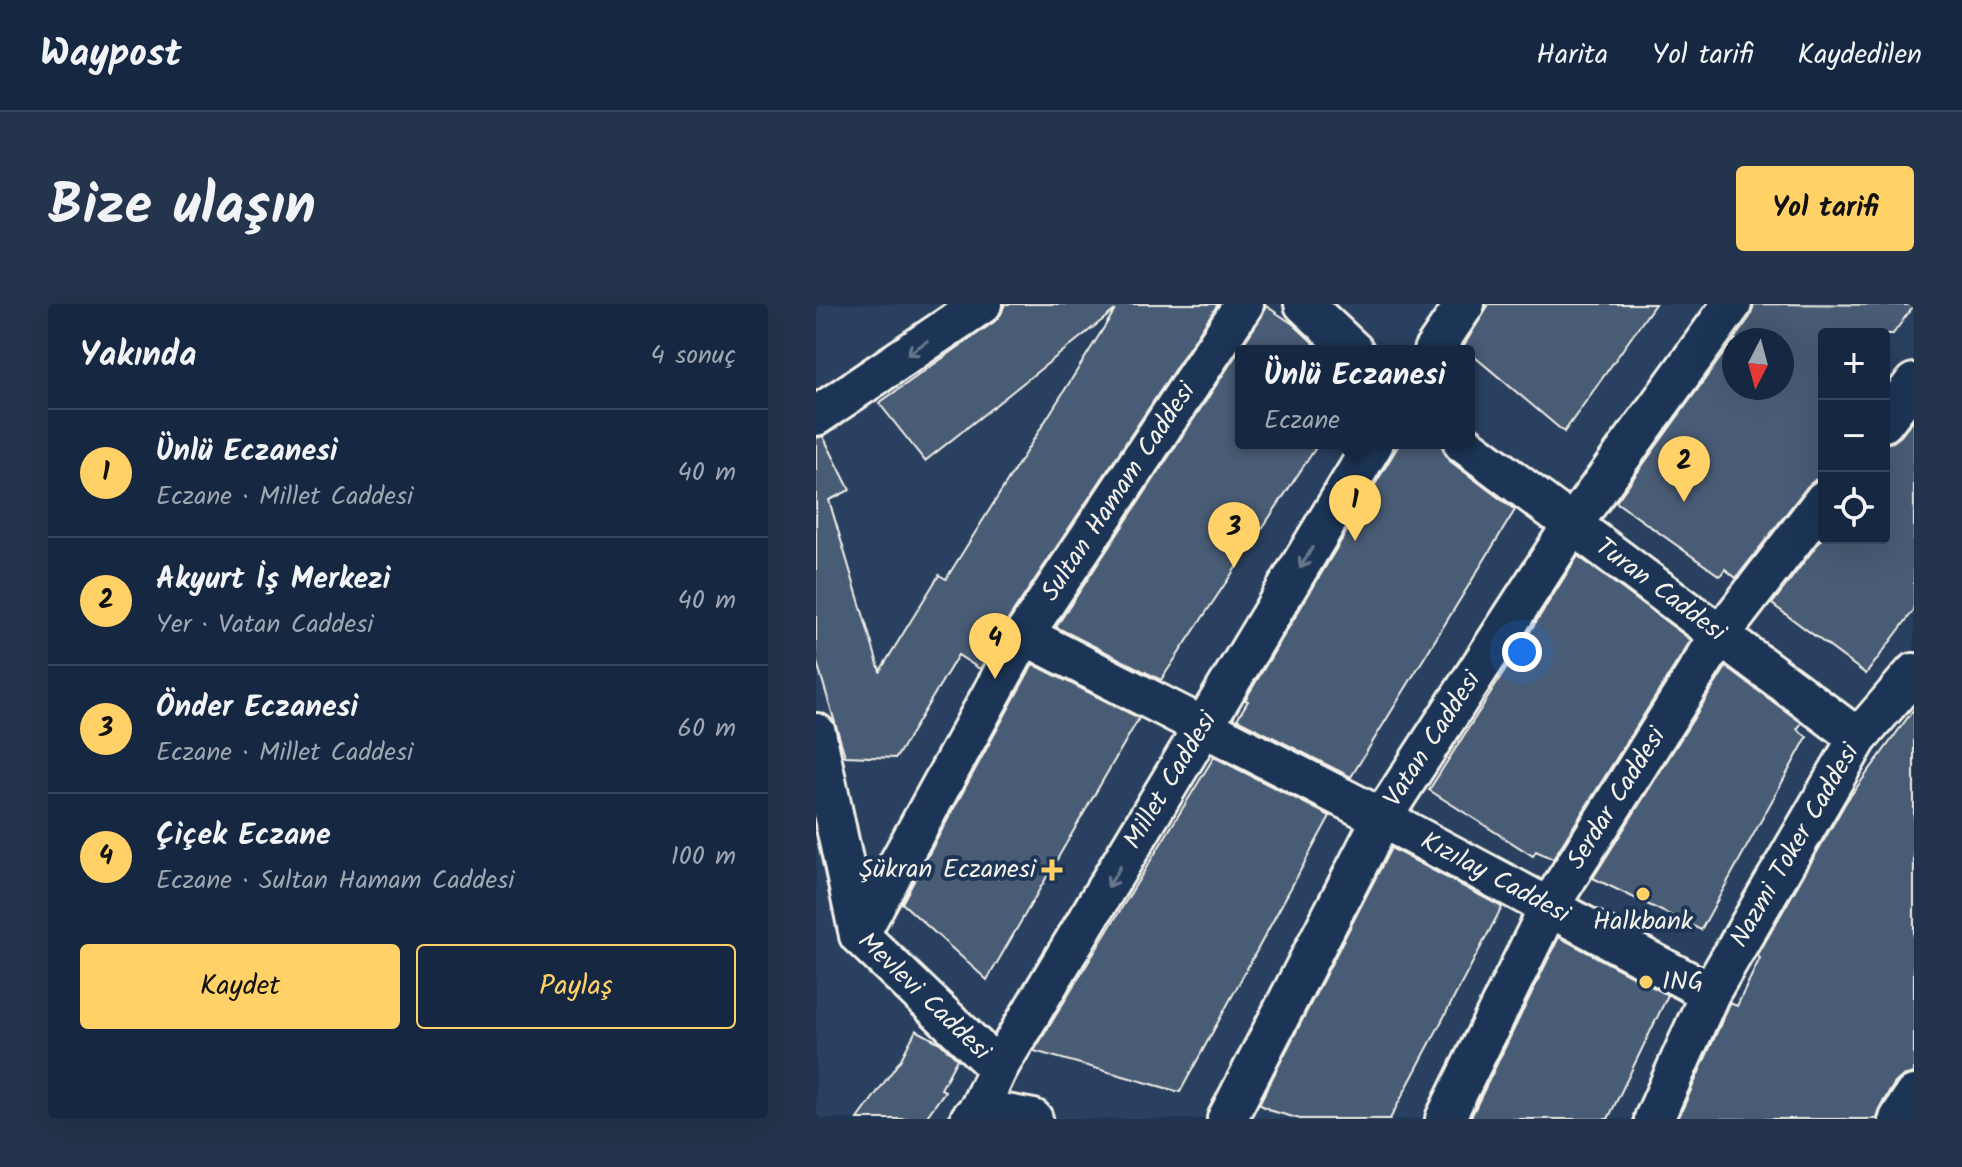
<!DOCTYPE html>
<html lang="tr">
<meta charset="utf-8">
<style>
body{margin:0;font-family:Kalam,sans-serif;background:#23344c;color:#f1f3f6}
.controls{position:absolute;right:24px;top:24px;display:grid;overflow:hidden;border-radius:8px;box-shadow:0 8px 32px #0002}
.controls button{width:72px;height:72px;display:grid;place-items:center;padding:0;border:0;border-bottom:2px solid #35445a;background:#162841;color:#f1f3f6;font:40px sans-serif}
.compass{position:absolute;left:906px;top:24px;width:72px;height:72px;border-radius:50%;background:#162841;box-shadow:0 8px 32px #0002;rotate:186deg}
.you{position:absolute;left:706px;top:348px;width:28px;height:28px;margin:-20px;border:6px solid #fff;border-radius:50%;background:#1a73e8;box-shadow:0 0 0 12px #1a73e833}
.badge{display:grid;place-items:center;width:52px;height:52px;border-radius:50%;background:#ffd166;color:#111;font-size:26px;font-weight:700}
.pin{position:absolute;translate:-50% -66px;filter:drop-shadow(0 2px 4px #0008)}
.pin::after{content:'';position:absolute;top:42px;width:28px;height:24px;background:inherit;clip-path:polygon(0 0,100% 0,50% 100%)}
.popup{position:absolute;left:419px;top:41px;width:240px;height:104px;box-sizing:border-box;display:grid;place-content:center;border-radius:8px;background:#162841;filter:drop-shadow(0 2px 6px #0005);font-size:26px;white-space:nowrap;color:#9ea6b1}
.popup b{font-size:30px;color:#f1f3f6}
.popup::after{content:'';position:absolute;left:50%;top:100%;margin-left:-16px;border:16px solid transparent;border-top-color:#162841}
.list{margin:0;padding:0;list-style:none}
h2{display:flex;justify-content:space-between;align-items:center;height:104px;margin:0;padding:0 32px;font-size:34px}
h2 small{font-size:26px;font-weight:400;color:#9ea6b1}
.list li{display:grid;grid-template-columns:52px 1fr auto;gap:24px;align-items:center;box-sizing:border-box;height:128px;padding:0 32px;border-top:2px solid #35445a}
.list b{display:block;font-size:30px;white-space:nowrap}
.list p{margin:0;font-size:26px;white-space:nowrap;color:#9ea6b1}
.list em{font-size:26px;font-style:normal;color:#9ea6b1}
.actions{display:flex;gap:16px;padding:24px 32px}
.actions a{flex:1;padding:18px 0;border:2px solid #ffd166;border-radius:8px;text-align:center;font-size:28px;color:#ffd166}
.actions .main{background:#ffd166;color:#111}
.icon{flex:none;width:44px;height:44px;fill:none;stroke:currentColor;stroke-width:2;stroke-linecap:round;stroke-linejoin:round}
.map{position:relative;flex:none;width:1098px;height:815px;overflow:hidden;border-radius:8px}
header{display:flex;align-items:center;gap:48px;box-sizing:border-box;height:112px;padding:0 40px;background:#162841;border-bottom:2px solid #35445a}
header strong{font-size:38px}
nav{display:flex;gap:44px;margin-inline-start:auto;font-size:28px}
.intro{display:flex;align-items:center;justify-content:space-between;box-sizing:border-box;height:192px;padding:0 48px}
h1{margin:0;font-size:56px}
.button{padding:20px 36px;border-radius:8px;background:#ffd166;color:#111;font-size:28px;font-weight:700}
main{display:flex;gap:48px;padding:0 48px}
aside{flex:1;background:#162841;border-radius:8px;box-shadow:0 8px 32px #0002}
.map>svg:first-child{display:block}
</style>
<header>
<strong>Waypost</strong>
<nav><a>Harita</a><a>Yol tarifi</a><a>Kaydedilen</a></nav>
</header>
<div class="intro"><h1>Bize ulaşın</h1><a class="button">Yol tarifi</a></div>
<main>
<aside>
<h2>Yakında<small>4 sonuç</small></h2>
<ul class="list">
<li><span class="badge">1</span><div><b>Ünlü Eczanesi</b><p>Eczane · Millet Caddesi</p></div><em>40 m</em></li>
<li><span class="badge">2</span><div><b>Akyurt İş Merkezi</b><p>Yer · Vatan Caddesi</p></div><em>40 m</em></li>
<li><span class="badge">3</span><div><b>Önder Eczanesi</b><p>Eczane · Millet Caddesi</p></div><em>60 m</em></li>
<li><span class="badge">4</span><div><b>Çiçek Eczane</b><p>Eczane · Sultan Hamam Caddesi</p></div><em>100 m</em></li>
</ul>
<div class="actions"><a class="main">Kaydet</a><a>Paylaş</a></div>
</aside>
<div class="map">
<svg width="1098" height="815" viewBox="0 0 1098 815">
<rect width="100%" height="100%" fill="#1d3557"/>
<filter id="ink" filterUnits="userSpaceOnUse"><feTurbulence type="fractalNoise" baseFrequency=".0125" numOctaves="2"/><feDisplacementMap in="SourceGraphic" scale="16" xChannelSelector="R" yChannelSelector="G"/><feConvolveMatrix kernelMatrix="1 2 1 2 8 2 1 2 1" color-interpolation-filters="sRGB"/></filter>
<g filter="url(#ink)">
<!-- built -->
<path fill="#2a4060" fill-rule="evenodd" d="M 0,0 L 1098,0 L 1098,815 L 0,815 ZM 1008,30 L 1068,30 L 1068,234 L 1008,234 ZM 918,36 L 966,36 L 966,84 L 918,84 ZM 425,47 L 653,47 L 653,139 L 425,139 Z"/>
<!-- building -->
<g fill="#485b74" stroke="#f4f1e8" stroke-width="2" fill-rule="evenodd">
<path d="M 189,0 L 402,0 L 190,319 L 164,365 L 142,351 L 80,454 L 29,452 L 0,355 L 0,134 L 7,132 L 34,186 L 13,196 L 64,367 L 123,271 L 130,275 L 299,6 L 109,157 L 63,99 L 178,18 L 185,10 Z"/>
<path d="M 673,0 L 839,0 L 748,128 L 647,43 Z"/>
<path d="M 938,0 L 1098,1 L 1077,30 L 1008,30 L 1008,174 L 999,176 L 991,183 L 920,274 L 909,265 L 904,272 L 800,198 L 934,13 ZM 918,36 L 966,36 L 966,84 L 918,84 Z"/>
<path d="M 450,2 L 477,20 L 506,47 L 425,47 L 425,139 L 503,139 L 345,376 L 240,323 L 446,12 Z"/>
<path d="M 1098,115 L 1098,306 L 1050,370 L 956,300 L 1008,232 L 1068,234 L 1068,140 L 1077,138 L 1085,132 Z"/>
<path d="M 584,139 L 624,139 L 634,157 L 699,206 L 535,473 L 421,415 L 432,397 L 429,396 Z"/>
<path d="M 762,252 L 875,336 L 737,555 L 720,547 L 717,552 L 613,486 Z"/>
<path d="M 217,360 L 323,414 L 171,676 L 86,599 Z"/>
<path d="M 910,363 L 986,419 L 981,425 L 991,433 L 885,626 L 777,574 Z"/>
<path d="M 1098,405 L 1098,769 L 1087,772 L 1079,779 L 1064,803 L 1061,815 L 862,815 L 914,699 L 921,702 L 944,654 L 941,652 L 1030,498 Z"/>
<path d="M 398,453 L 514,512 L 364,788 L 218,747 Z"/>
<path d="M 575,544 L 686,603 L 574,815 L 484,815 L 456,807 L 443,800 Z"/>
<path d="M 743,633 L 852,691 L 792,815 L 654,815 Z"/>
<path d="M 100,726 L 124,739 L 141,755 L 125,785 L 129,787 L 109,815 L 42,815 L 85,755 Z"/>
</g>
<g fill="none" stroke-linecap="round" stroke-linejoin="round">
<defs>
<g id="minor">
<path d="M 488,0 L 538,47"/>
<path d="M 617,47 L 649,0"/>
<path d="M 0,112 L 166,0"/>
<path d="M 1068,118 L 1098,79"/>
<path id="s1" d="M 647,139 L 1042,434"/>
<path id="s2" d="M 208,331 L 566,514 L 894,689"/>
<path id="s3" d="M 0,429 L 43,631 L 182,764"/>
<path id="s4" d="M 43,631 L 208,331 L 428,0"/>
<path d="M 163,805 L 217,815"/>
<path id="s5" d="M 154,815 L 163,805 L 182,764 L 558,139"/>
<path id="s6" d="M 411,815 L 566,514 L 756,221 L 916,0"/>
<path id="s7" d="M 629,815 L 733,603 L 904,331 L 1008,196"/>
<path id="s8" d="M 838,815 L 894,689 L 1042,434 L 1098,369"/>
<path d="M 1083,815 L 1098,791"/>
</g>
</defs>
<!-- minor casing -->
<use href="#minor" stroke="#f4f1e8" stroke-width="44"/>
<!-- minor -->
<use href="#minor" stroke="#1d3557" stroke-width="38"/>
</g>
<!-- one-way arrows -->
<defs><path id="oneway-shaft" d="M-6 0H5M1.5-3L5.5 0L1.5 3" fill="none" stroke-width="1.6" stroke-linecap="round" stroke-linejoin="round" transform="scale(2)"/></defs>
<g stroke="#68778a">
<use href="#oneway-shaft" transform="translate(101 44) rotate(146)"/>
<use href="#oneway-shaft" transform="translate(490 254) rotate(121)"/>
<use href="#oneway-shaft" transform="translate(298 573) rotate(121)"/>
</g>
</g>
<!-- markers -->
<g fill="#ffd166" stroke="#1d3557" stroke-width="3">
<path d="M232 554h8v8h8v8h-8v8h-8v-8h-8v-8h8z"/>
<circle cx="827" cy="590" r="8"/>
<circle cx="830" cy="678" r="8"/>
</g>
<g text-anchor="middle" dominant-baseline="central" stroke-width="8" stroke-linejoin="round" paint-order="stroke">
<!-- street labels -->
<g font-size="26" fill="#f4f1e8" stroke="#1d3557">
<text stroke="none"><textPath href="#s4" startOffset="514">Sultan Hamam Caddesi</textPath></text>
<text stroke="none"><textPath href="#s1" startOffset="246">Turan Caddesi</textPath></text>
<text stroke="none"><textPath href="#s6" startOffset="432">Vatan Caddesi</textPath></text>
<text stroke="none"><textPath href="#s5" startOffset="394">Millet Caddesi</textPath></text>
<text stroke="none"><textPath href="#s7" startOffset="364">Serdar Caddesi</textPath></text>
<text stroke="none"><textPath href="#s8" startOffset="308">Nazmi Toker Caddesi</textPath></text>
<text stroke="none"><textPath href="#s2" startOffset="530">Kızılay Caddesi</textPath></text>
<text stroke="none"><textPath href="#s3" startOffset="296">Mevlevi Caddesi</textPath></text>
</g>
<!-- poi labels -->
<g font-size="26" fill="#f4f1e8" stroke="#1d3557" text-anchor="end">
<text x="220" y="566">Şükran Eczanesi</text>
<text x="827" y="618" text-anchor="middle">Halkbank</text>
<text x="846" y="678" text-anchor="start">ING</text>
</g>
</g>
</svg>
<div class="controls">
<button>+</button>
<button>−</button>
<button><svg class="icon" aria-label="locate" viewBox="0 0 24 24"><circle cx="12" cy="12" r="6"/><path d="M12 2v4M12 18v4M2 12h4M18 12h4"/></svg></button>
</div>
<svg class="compass" viewBox="-18 -18 36 36"><path d="M0-13l5 13h-10z" fill="#e53935"/><path d="M0 13l5-13h-10z" fill="#9ea6b1"/></svg>
<div class="you"></div>
<div class="pin badge" style="left:539px;top:237px">1</div>
<div class="popup"><b>Ünlü Eczanesi</b>Eczane</div>
<div class="pin badge" style="left:868px;top:198px">2</div>
<div class="pin badge" style="left:418px;top:264px">3</div>
<div class="pin badge" style="left:179px;top:375px">4</div>
</div>
</main>
